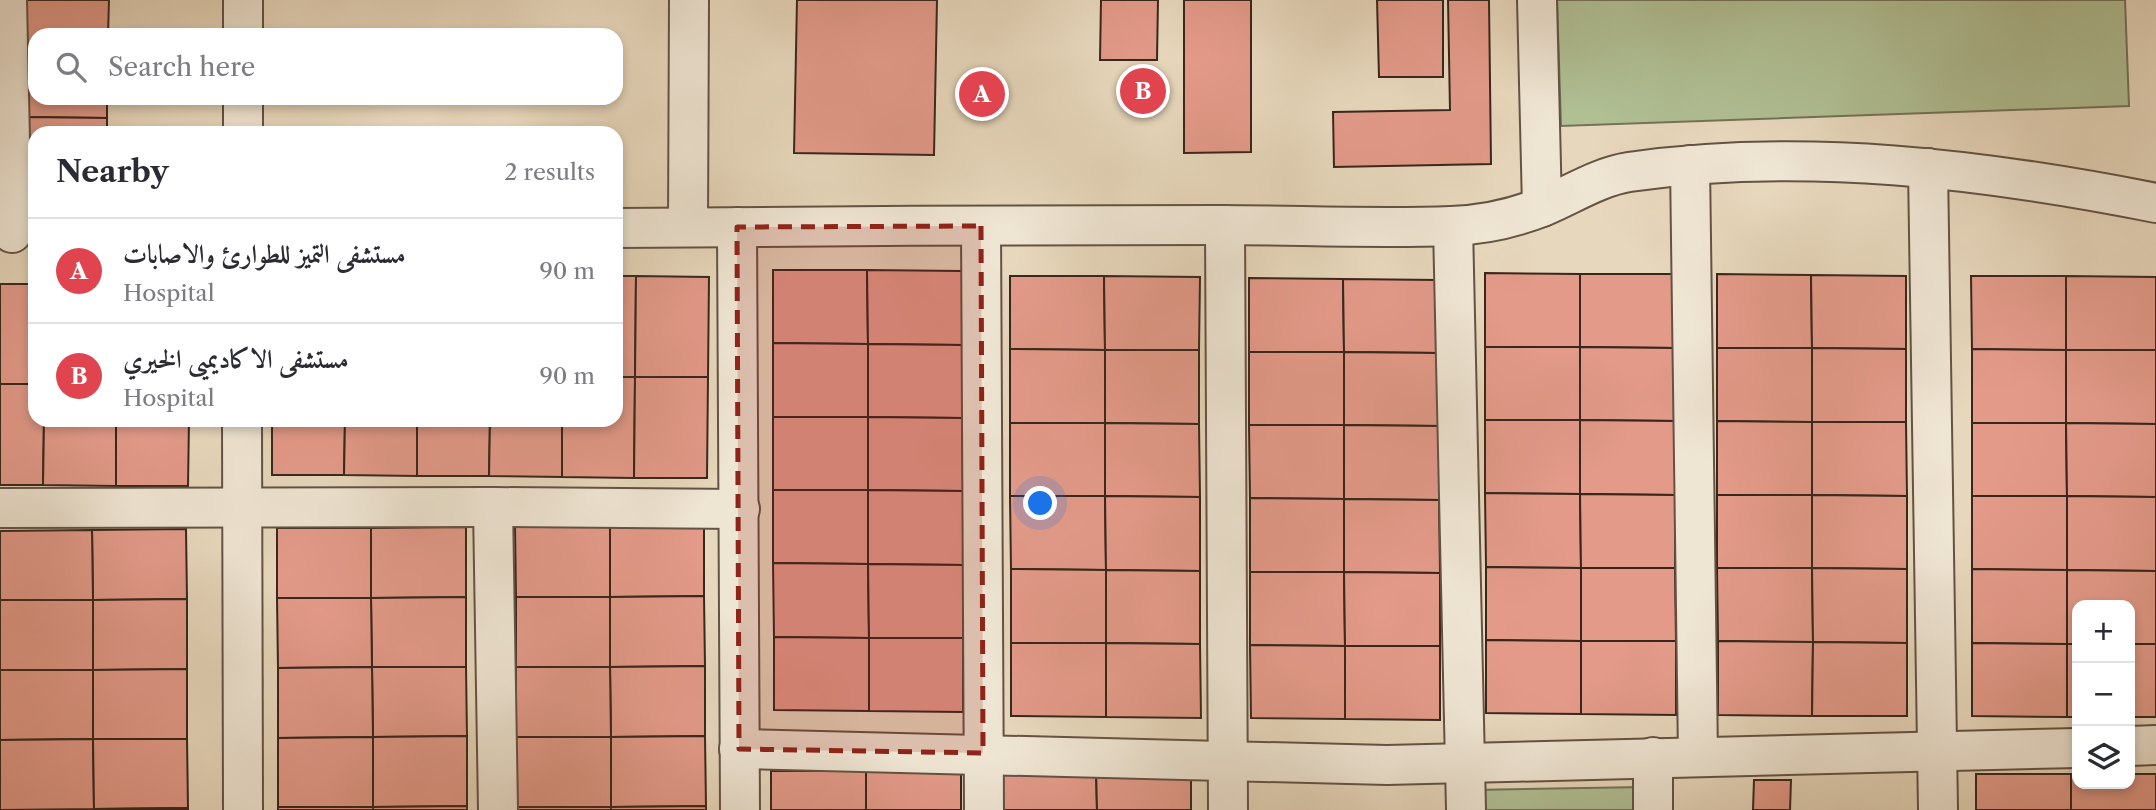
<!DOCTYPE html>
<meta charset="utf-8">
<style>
body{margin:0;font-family:"Libre Caslon Text",Amiri,serif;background:#f2f2f3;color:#2b2b33}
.controls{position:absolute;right:21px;bottom:21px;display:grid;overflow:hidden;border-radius:14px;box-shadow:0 4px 10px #0003}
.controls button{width:63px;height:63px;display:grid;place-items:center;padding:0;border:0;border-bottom:2px solid #e1e1e2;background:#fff;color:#2b2b33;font:35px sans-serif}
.you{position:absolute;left:1041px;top:504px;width:24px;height:24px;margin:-18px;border:5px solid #fff;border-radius:50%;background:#1a73e8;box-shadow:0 0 0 10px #1a73e833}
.badge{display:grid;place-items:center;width:46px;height:46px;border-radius:50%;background:#1a73e8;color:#fff;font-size:23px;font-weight:700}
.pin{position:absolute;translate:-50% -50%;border:4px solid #fff;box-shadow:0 2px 7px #0006}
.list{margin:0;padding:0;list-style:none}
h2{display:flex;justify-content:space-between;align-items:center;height:91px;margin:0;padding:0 28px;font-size:30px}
h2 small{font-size:23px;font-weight:400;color:#7c7c81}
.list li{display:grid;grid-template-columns:46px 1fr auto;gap:21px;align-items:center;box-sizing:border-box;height:105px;padding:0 28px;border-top:2px solid #e1e1e2}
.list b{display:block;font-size:26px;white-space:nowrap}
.list p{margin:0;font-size:23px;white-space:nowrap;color:#7c7c81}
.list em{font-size:23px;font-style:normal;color:#7c7c81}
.icon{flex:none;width:38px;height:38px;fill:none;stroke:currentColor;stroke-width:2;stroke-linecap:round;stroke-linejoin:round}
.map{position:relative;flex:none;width:2156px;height:810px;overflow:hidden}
.search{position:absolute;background:#fff;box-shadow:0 4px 10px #0003;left:28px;top:28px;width:595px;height:77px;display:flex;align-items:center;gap:18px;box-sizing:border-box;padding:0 24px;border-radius:21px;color:#7c7c81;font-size:26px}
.panel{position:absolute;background:#fff;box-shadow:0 4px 10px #0003;left:28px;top:126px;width:595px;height:301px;border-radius:21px}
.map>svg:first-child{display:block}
</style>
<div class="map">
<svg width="2156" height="810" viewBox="0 0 2156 810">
<rect width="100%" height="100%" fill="#e7d7bc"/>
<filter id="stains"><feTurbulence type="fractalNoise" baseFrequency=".00286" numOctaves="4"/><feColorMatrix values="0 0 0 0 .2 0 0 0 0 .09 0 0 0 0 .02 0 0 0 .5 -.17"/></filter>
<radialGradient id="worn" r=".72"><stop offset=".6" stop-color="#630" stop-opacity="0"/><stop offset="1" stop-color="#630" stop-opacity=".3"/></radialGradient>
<!-- green -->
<g fill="#b0bf94" stroke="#747358" stroke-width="2">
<path d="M 1557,0 L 2125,0 L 2129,106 L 1561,126 Z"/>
<path d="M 1643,787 L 1643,810 L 1473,810 L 1473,790 Z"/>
</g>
<!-- building -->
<g fill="#e39a89" stroke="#37271c" stroke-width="2">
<path d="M 26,0 L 109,0 L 108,35 L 35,35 L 35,63 L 25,63 Z"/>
<path d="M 797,0 L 937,0 L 934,155 L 794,153 Z"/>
<path d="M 1101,0 L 1158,0 L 1157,60 L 1100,60 Z"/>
<path d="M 1184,0 L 1251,0 L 1251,152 L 1184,153 Z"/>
<path d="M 1377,0 L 1443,0 L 1443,77 L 1379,77 Z"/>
<path d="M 1448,0 L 1489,0 L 1491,164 L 1334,167 L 1333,112 L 1450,110 Z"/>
<path d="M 25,63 L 35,63 L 35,98 L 107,98 L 107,118 L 25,117 Z"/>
<path d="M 25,117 L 107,118 L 107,133 L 35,133 L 35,172 L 24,171 Z"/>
<path d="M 773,270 L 867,270 L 868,344 L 773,343 Z"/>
<path d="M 867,270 L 962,271 L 962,345 L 868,344 Z"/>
<path d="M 1485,273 L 1580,274 L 1580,347 L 1485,347 Z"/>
<path d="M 1580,274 L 1674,274 L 1675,348 L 1580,347 Z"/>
<path d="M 1717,274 L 1811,275 L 1812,348 L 1717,348 Z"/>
<path d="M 1811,275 L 1906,276 L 1906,349 L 1812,348 Z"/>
<path d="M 616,276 L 636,276 L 635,377 L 616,377 Z"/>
<path d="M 636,276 L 709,277 L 708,377 L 635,377 Z"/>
<path d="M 1010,276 L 1104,276 L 1105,350 L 1010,349 Z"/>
<path d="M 1104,276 L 1200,277 L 1199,350 L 1105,350 Z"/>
<path d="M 1971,276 L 2066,276 L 2066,350 L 1972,349 Z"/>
<path d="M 2066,276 L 2156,277 L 2156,350 L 2066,350 Z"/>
<path d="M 1249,278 L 1343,279 L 1344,352 L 1249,352 Z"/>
<path d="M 1343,279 L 1438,280 L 1439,353 L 1344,352 Z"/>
<rect x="0" y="284" width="35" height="100"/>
<path d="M 773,343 L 868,344 L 868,417 L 773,417 Z"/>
<path d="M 868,344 L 962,345 L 962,418 L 868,417 Z"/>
<rect x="1485" y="347" width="95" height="73"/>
<path d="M 1580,347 L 1675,348 L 1675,421 L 1580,420 Z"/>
<path d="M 1717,348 L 1812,348 L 1812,422 L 1717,421 Z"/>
<path d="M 1812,348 L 1906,349 L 1906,422 L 1812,422 Z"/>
<path d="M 1010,349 L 1105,350 L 1105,423 L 1010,423 Z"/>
<path d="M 1972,349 L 2066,350 L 2066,423 L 1972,423 Z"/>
<path d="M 1105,350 L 1199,350 L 1199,424 L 1105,423 Z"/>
<path d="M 2066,350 L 2156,350 L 2156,424 L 2066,423 Z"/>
<rect x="1249" y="352" width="95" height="73"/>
<path d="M 1344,352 L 1439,353 L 1439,426 L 1344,425 Z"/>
<path d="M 616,377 L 635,377 L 634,478 L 562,477 L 562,420 L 616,420 Z"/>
<path d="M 635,377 L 708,377 L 707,478 L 634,478 Z"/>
<path d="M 0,384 L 35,384 L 35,420 L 44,420 L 43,485 L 0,485 Z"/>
<rect x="773" y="417" width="95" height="73"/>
<path d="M 868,417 L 962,418 L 963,491 L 868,490 Z"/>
<path d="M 44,420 L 116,420 L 116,486 L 43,485 Z"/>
<path d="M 116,420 L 189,420 L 188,486 L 116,486 Z"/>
<path d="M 272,420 L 345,420 L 344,475 L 272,475 Z"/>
<path d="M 345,420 L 417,420 L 417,476 L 344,475 Z"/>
<path d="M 417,420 L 490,420 L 489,476 L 417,476 Z"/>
<path d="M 490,420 L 562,420 L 562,477 L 489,476 Z"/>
<path d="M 1485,420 L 1580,420 L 1580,494 L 1485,493 Z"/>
<path d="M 1580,420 L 1675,421 L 1675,495 L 1580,494 Z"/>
<path d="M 1717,421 L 1812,422 L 1812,495 L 1717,495 Z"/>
<path d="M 1812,422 L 1906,422 L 1907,496 L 1812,495 Z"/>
<rect x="1010" y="423" width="95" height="73"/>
<path d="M 1105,423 L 1199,424 L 1200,497 L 1105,496 Z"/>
<path d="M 1972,423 L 2066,423 L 2067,496 L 1972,496 Z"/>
<path d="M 2066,423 L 2156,424 L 2156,497 L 2067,496 Z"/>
<path d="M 1249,425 L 1344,425 L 1344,499 L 1250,498 Z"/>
<path d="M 1344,425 L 1439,426 L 1439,500 L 1344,499 Z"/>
<path d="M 773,490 L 868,490 L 868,564 L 773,563 Z"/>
<path d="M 868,490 L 963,491 L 963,565 L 868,564 Z"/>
<path d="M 1485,493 L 1580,494 L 1581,568 L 1486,567 Z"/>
<path d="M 1580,494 L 1675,495 L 1675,568 L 1581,568 Z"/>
<rect x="1717" y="495" width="95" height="73"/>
<path d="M 1812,495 L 1907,496 L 1907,569 L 1812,568 Z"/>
<path d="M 1010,496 L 1105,496 L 1106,570 L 1011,569 Z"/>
<path d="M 1105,496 L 1200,497 L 1200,571 L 1106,570 Z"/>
<path d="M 1972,496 L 2067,496 L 2067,570 L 1972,569 Z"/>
<path d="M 2067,496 L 2156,497 L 2156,571 L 2067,570 Z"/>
<path d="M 1250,498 L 1344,499 L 1344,572 L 1250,572 Z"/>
<path d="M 1344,499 L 1439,500 L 1440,573 L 1344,572 Z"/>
<path d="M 704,526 L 704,596 L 610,597 L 610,527 Z"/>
<path d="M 466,527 L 466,597 L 371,598 L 371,528 Z"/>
<path d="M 515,527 L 610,527 L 610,597 L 516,597 Z"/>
<rect x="277" y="528" width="94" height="70"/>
<path d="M 186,529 L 187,599 L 93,600 L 92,530 Z"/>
<path d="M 92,530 L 93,600 L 0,600 L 0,531 Z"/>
<path d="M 773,563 L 868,564 L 869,638 L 774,637 Z"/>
<path d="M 868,564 L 963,565 L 963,638 L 869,638 Z"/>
<path d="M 1486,567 L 1581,568 L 1581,641 L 1486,640 Z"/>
<path d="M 1581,568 L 1675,568 L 1676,641 L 1581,641 Z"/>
<path d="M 1717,568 L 1812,568 L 1813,642 L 1718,641 Z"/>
<path d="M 1812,568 L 1907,569 L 1907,643 L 1813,642 Z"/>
<path d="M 1011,569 L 1106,570 L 1106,643 L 1011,643 Z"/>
<path d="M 1972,569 L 2067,570 L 2067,644 L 1972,643 Z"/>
<path d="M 1106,570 L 1200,571 L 1200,644 L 1106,643 Z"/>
<path d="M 2067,570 L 2156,571 L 2156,644 L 2130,644 L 2130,605 L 2077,605 L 2077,644 L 2067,644 Z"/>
<path d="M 1250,572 L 1344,572 L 1345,646 L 1250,645 Z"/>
<path d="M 1344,572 L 1440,573 L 1440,646 L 1345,646 Z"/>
<path d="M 704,596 L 705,666 L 610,667 L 610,597 Z"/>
<path d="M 466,597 L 466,667 L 372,667 L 371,598 Z"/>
<rect x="516" y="597" width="94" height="70"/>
<path d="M 277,598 L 371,598 L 372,667 L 278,668 Z"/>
<path d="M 187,599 L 187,669 L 93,670 L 93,600 Z"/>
<rect x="0" y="600" width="93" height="70"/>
<path d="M 774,637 L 869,638 L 869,711 L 774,710 Z"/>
<path d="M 869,638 L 963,638 L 963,712 L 869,711 Z"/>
<path d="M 1486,640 L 1581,641 L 1581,714 L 1486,713 Z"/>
<path d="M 1581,641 L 1676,641 L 1676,715 L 1581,714 Z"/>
<path d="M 1718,641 L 1813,642 L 1812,716 L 1718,715 Z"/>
<path d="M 1813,642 L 1907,643 L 1907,716 L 1812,716 Z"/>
<path d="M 1011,643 L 1106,643 L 1106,717 L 1011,716 Z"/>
<path d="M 1106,643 L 1200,644 L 1201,718 L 1106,717 Z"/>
<path d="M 1972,643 L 2067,644 L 2067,717 L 1972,716 Z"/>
<rect x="2067" y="644" width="10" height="73"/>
<rect x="2130" y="644" width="26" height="73"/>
<path d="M 1250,645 L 1345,646 L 1345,719 L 1251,718 Z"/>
<path d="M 1345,646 L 1440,646 L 1440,720 L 1345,719 Z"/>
<path d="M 705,666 L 705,736 L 611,737 L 610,667 Z"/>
<path d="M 372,667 L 466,667 L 467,736 L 373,737 Z"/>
<path d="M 372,667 L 373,737 L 278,738 L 278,668 Z"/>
<path d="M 516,667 L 610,667 L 611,737 L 516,737 Z"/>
<path d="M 187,669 L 187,739 L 93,739 L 93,670 Z"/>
<path d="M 0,670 L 93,670 L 93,739 L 0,740 Z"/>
<path d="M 467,736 L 467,806 L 373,807 L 373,737 Z"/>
<path d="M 705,736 L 706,806 L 611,807 L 611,737 Z"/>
<path d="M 373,737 L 373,807 L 278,807 L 278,738 Z"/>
<path d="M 516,737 L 611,737 L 611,807 L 517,807 Z"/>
<path d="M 93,739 L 94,809 L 0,810 L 0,740 Z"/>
<path d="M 93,739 L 187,739 L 188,808 L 94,809 Z"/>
<path d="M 1002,769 L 1096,769 L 1097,810 L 1002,810 Z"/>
<path d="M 1096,769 L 1191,770 L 1191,810 L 1097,810 Z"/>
<rect x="771" y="771" width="95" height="39"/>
<path d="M 866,771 L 961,772 L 961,810 L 866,810 Z"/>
<rect x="1976" y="774" width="95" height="36"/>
<path d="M 2071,774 L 2077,774 L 2077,784 L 2130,784 L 2130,774 L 2156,774 L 2156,810 L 2071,810 Z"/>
<path d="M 1754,780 L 1791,780 L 1790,810 L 1753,810 Z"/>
<path d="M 467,806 L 467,810 L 373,810 L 373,807 Z"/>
<path d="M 706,806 L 706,810 L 611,810 L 611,807 Z"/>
<rect x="278" y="807" width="95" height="3"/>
<rect x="517" y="807" width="94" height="3"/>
<path d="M 188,808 L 188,810 L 94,810 L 94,809 Z"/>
</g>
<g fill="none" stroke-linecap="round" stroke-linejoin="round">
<defs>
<g id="minor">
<path d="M 7,0 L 12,233"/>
<path d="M 1537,0 L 1542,207"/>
<path d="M 243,35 L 243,0"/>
<path d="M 243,133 L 243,98"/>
<path d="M 1690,165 L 1698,756"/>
<path d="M 1928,168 L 1938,810"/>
<path d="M 1225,225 L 1228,810"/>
<path d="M 981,226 L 984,810"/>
<path d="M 1453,226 L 1466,810"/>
<path d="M 688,227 L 689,0"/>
<path d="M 737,227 L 740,810"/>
<path d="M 616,228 C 816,226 1017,225 1217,225 C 1295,225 1373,229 1451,226 C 1482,225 1514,218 1542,207 C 1571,195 1598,177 1629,172 C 1804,147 1984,169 2156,203"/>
<path d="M 242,420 L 243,810"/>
<path d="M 493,507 L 498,810"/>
<path d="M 0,508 L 493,507 L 740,509"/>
<path d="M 2130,746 L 2156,745"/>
<path d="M 739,749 L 1387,765 L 2077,748"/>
<path d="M 1653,757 L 1653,810"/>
</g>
</defs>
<!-- minor casing -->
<use href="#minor" stroke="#635344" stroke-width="42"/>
<!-- minor -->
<use href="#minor" stroke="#efe5d3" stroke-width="38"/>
</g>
<!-- marked area -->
<path fill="#8f2418" fill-opacity="0.2" stroke="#8f2418" stroke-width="5" stroke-dasharray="14 9" stroke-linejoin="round" d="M 981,226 L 983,753 L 739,749 L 737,227 Z"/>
<rect width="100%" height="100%" filter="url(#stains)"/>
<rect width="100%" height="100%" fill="url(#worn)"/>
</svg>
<div class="controls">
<button>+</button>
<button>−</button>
<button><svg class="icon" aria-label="layers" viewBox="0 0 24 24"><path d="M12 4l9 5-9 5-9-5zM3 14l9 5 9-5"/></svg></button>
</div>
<div class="you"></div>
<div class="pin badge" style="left:982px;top:94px;background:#e0444e">A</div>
<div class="pin badge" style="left:1143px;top:91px;background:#e0444e">B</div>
<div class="search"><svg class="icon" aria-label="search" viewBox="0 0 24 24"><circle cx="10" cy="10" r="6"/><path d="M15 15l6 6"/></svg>Search here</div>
<section class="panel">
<h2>Nearby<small>2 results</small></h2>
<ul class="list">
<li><span class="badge" style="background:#e0444e">A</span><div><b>مستشفى التميز للطوارئ والاصابات</b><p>Hospital</p></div><em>90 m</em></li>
<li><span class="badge" style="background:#e0444e">B</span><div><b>مستشفى الاكاديميى الخيري</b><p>Hospital</p></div><em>90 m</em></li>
</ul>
</section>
</div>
